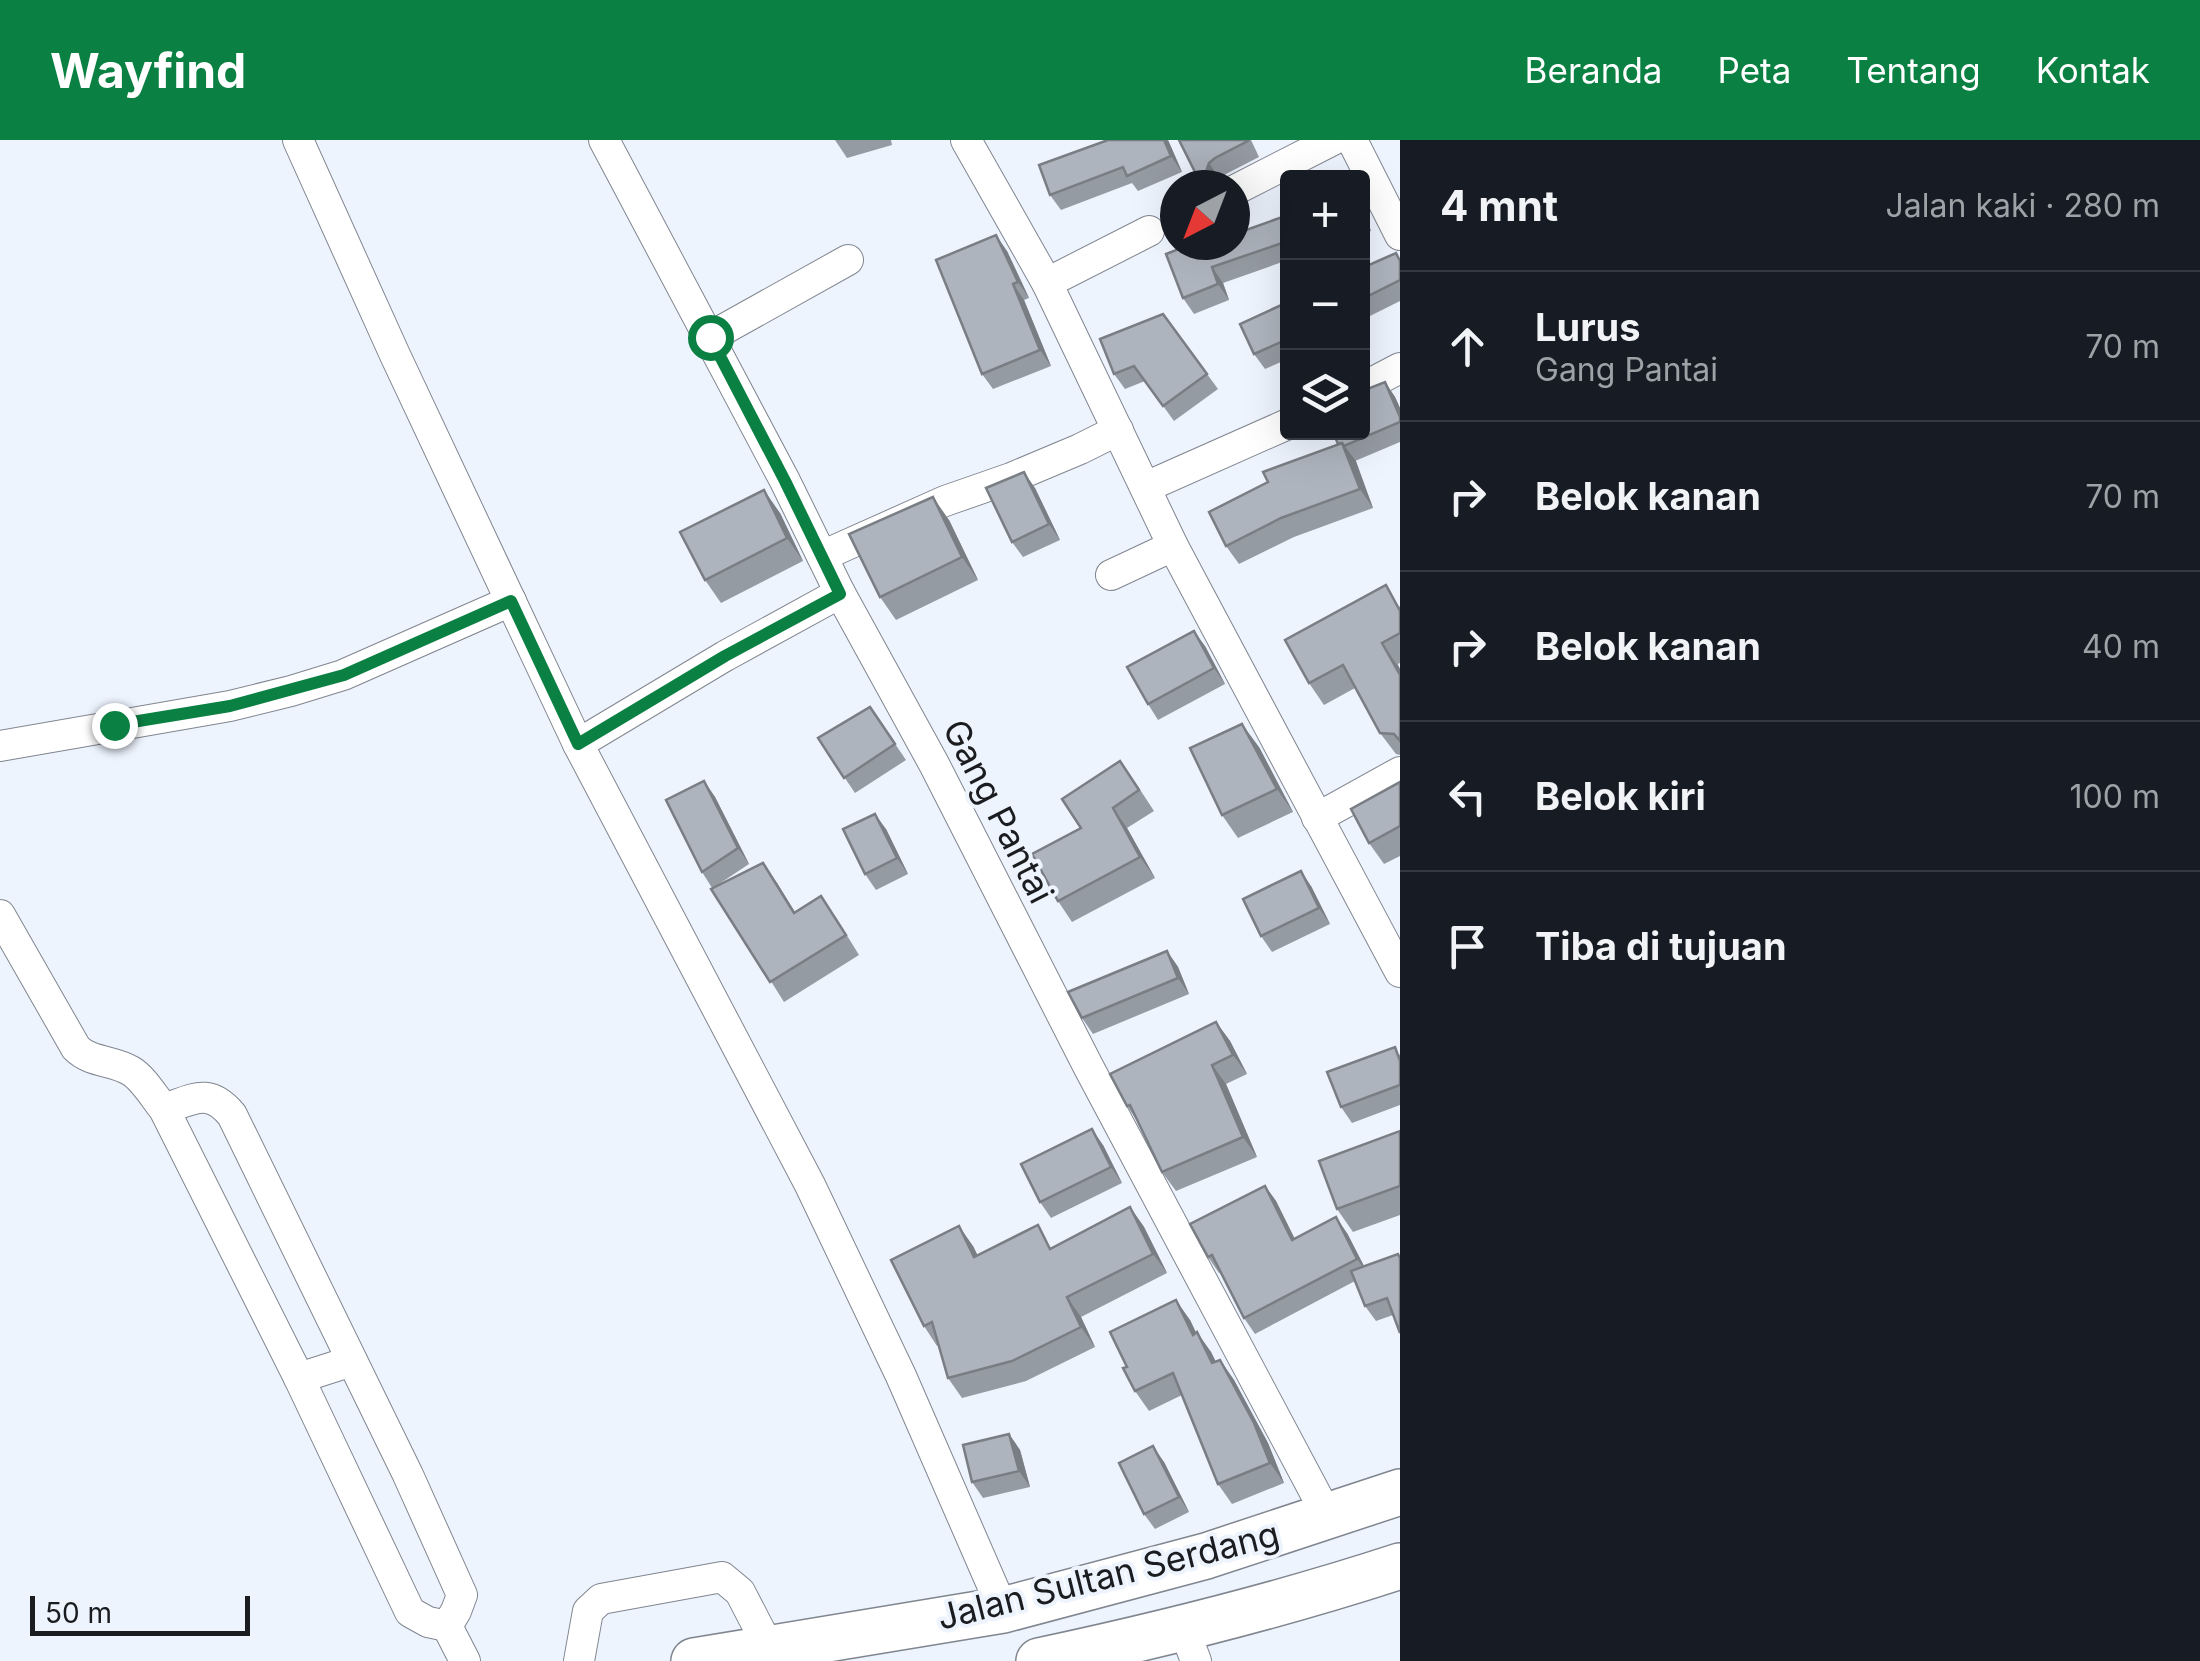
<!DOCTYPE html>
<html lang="id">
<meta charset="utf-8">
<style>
body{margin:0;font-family:Inter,sans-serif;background:#20242c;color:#f1f3f6}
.controls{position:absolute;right:30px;top:30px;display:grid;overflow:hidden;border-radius:10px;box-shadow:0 10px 40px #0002}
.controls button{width:90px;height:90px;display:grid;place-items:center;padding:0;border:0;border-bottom:2px solid #363941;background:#171b24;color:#f1f3f6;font:50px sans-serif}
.compass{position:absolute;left:1160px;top:30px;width:90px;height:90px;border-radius:50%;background:#171b24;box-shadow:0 10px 40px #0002;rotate:222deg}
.scale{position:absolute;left:30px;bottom:25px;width:220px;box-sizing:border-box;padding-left:10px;border:5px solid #1a1c1f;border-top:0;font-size:28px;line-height:35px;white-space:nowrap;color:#1a1c1f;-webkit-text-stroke:8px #edf4fe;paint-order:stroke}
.stop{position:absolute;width:30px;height:30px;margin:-22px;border:8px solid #0b8043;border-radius:50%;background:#fff}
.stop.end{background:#0b8043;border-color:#fff;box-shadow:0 2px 10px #0008}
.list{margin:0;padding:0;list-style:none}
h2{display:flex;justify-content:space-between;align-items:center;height:130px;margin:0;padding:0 40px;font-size:42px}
h2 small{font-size:32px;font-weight:400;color:#9ea1a6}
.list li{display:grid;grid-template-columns:65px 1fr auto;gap:30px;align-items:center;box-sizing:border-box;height:150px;padding:0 40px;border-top:2px solid #363941}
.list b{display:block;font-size:38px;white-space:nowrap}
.list p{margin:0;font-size:32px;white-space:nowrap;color:#9ea1a6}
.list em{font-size:32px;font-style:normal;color:#9ea1a6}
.icon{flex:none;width:55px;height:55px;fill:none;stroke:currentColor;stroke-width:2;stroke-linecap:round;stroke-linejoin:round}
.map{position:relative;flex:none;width:1400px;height:1521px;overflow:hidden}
header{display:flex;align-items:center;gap:60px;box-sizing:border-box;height:140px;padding:0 50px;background:#0b8043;color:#fff}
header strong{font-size:48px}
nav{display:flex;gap:55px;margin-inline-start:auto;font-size:35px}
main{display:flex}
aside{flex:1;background:#171b24}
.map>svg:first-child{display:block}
</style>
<header>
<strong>Wayfind</strong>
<nav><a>Beranda</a><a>Peta</a><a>Tentang</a><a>Kontak</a></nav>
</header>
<main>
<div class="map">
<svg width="1400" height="1521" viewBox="0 0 1400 1521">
<rect width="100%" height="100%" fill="#edf4fe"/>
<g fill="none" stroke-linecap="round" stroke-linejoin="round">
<defs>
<g id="minor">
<path d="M 298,0 L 395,215 L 578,604 L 810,1045 L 901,1236 L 1003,1470"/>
<path d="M 604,0 L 785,341 L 840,453 L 934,624 L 1088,926 L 1328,1377"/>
<path d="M 966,0 L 1047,143 L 1173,406 L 1400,832"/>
<path d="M 1352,0 L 1400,95"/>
<path d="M 1235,50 L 1333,0"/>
<path d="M 1047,143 L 1149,91"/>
<path d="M 710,197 L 848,120"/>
<path d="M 1362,248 L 1400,228"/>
<path d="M 1146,347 L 1288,284"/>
<path d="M 822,416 L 945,361 L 1011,338 L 1080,309 L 1118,290"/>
<path d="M 1111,435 L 1173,406"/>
<path d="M 578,604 L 725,516 L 840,453"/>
<path d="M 0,606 L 230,566 L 291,551 L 343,535 L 511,461"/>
<path d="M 1317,678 L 1400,632"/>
<path d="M 0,775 L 76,908 C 91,923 113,920 131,931 C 144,939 154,957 164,969 L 299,1238 L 410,1472 L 428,1482 L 447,1486"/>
<path d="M 164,969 C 194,959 209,947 232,975 L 408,1335 L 462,1455 L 456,1471 L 447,1486"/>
<path d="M 299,1238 L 352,1221"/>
<path d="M 447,1486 L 465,1521"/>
<path d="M 1184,1489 L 1196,1521"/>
<path d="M 579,1521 L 588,1471 L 601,1459 L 722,1437 L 740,1452 L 769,1508"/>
</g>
<g id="highway">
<path d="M 694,1521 L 1003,1470 L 1206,1416 L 1400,1352"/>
<path d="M 1039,1521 C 1161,1495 1281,1465 1400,1426"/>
</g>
</defs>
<!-- minor casing -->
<use href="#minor" stroke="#80868f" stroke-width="32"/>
<!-- highway casing -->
<use href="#highway" stroke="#80868f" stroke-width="48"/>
<!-- minor -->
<use href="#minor" stroke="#fff" stroke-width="30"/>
<!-- highway -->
<use href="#highway" stroke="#fff" stroke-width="45"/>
</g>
<!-- wall -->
<g fill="#959ba3">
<path d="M 835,0 L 891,0 L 892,5 L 847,18 Z"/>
<path d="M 1168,0 L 1182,32 L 1138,51 L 1132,43 L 1061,70 L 1050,55 Z"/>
<path d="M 1179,0 L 1251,0 L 1259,17 L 1226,34 L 1220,39 L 1218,45 L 1203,45 L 1197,36 Z"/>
<path d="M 1362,68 L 1371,91 L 1362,94 Z"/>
<path d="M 1288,75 L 1288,120 L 1223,143 L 1229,160 L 1194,174 L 1183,158 L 1189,105 L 1235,105 Z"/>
<path d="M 1007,111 L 1029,158 L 1024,160 L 1051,226 L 993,249 L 982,234 Z"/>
<path d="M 1396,113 L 1400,119 L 1400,161 L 1362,180 L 1362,128 Z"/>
<path d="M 1288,162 L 1288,219 L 1265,229 L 1254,214 Z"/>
<path d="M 1163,174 L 1218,249 L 1174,281 L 1145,241 L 1125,249 L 1114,234 Z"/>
<path d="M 1385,242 L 1395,257 L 1400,268 L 1400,302 L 1355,321 L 1373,368 L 1294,397 L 1239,424 L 1226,406 L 1268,342 L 1338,304 Z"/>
<path d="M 1035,348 L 1060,400 L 1023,417 L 1012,402 Z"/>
<path d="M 780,373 L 803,421 L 721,463 L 705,440 Z"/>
<path d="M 949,380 L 978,440 L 896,480 L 880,457 Z"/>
<path d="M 1400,466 L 1400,523 L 1398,524 L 1400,529 L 1400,615 L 1396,614 L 1380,593 L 1355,548 L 1324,565 L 1309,543 Z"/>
<path d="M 1205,506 L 1225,544 L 1158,580 L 1148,564 Z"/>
<path d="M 870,567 L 906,620 L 855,653 L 818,598 Z"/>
<path d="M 1259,607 L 1293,672 L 1238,698 L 1222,675 Z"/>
<path d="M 704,641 L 715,657 L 749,724 L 713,748 L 777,743 L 795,772 L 835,776 L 859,815 L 784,862 L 702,732 Z"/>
<path d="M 1135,642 L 1154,671 L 1127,688 L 1155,738 L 1072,782 L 1058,761 L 1081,688 Z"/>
<path d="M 1400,642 L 1400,716 L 1384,724 L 1369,703 Z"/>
<path d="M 886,689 L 908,734 L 876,750 L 865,734 Z"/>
<path d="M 1311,746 L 1330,784 L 1272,812 L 1261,796 Z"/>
<path d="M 1167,811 L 1178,827 L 1189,854 L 1093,894 L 1082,878 Z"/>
<path d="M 1216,882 L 1230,901 L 1247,934 L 1226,944 L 1257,1017 L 1176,1051 L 1162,1032 L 1138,982 L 1127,966 Z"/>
<path d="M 1400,914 L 1400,965 L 1352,983 L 1341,967 Z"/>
<path d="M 1400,991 L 1400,1075 L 1353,1092 L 1337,1069 Z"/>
<path d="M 1103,1005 L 1122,1043 L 1051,1078 L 1040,1062 Z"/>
<path d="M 1265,1046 L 1276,1061 L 1295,1099 L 1347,1093 L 1364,1126 L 1398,1114 L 1393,1175 L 1376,1181 L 1365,1166 L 1355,1141 L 1255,1194 L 1244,1178 L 1221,1132 L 1219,1133 L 1208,1117 Z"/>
<path d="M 1130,1067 L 1144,1087 L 1167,1133 L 1081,1177 L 1095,1207 L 1026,1241 L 962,1258 L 948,1238 L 939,1205 L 937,1206 L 924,1186 L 973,1106 L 977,1115 L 1053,1107 Z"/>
<path d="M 1190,1180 L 1196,1193 L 1211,1212 L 1216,1222 L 1220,1220 L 1234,1240 L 1268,1303 L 1284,1343 L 1232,1364 L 1218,1344 L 1182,1255 L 1149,1271 L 1135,1251 Z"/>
<path d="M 1009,1294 L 1020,1310 L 1030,1347 L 983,1358 L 972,1342 Z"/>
<path d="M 1164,1322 L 1189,1372 L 1155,1389 L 1144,1374 Z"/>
</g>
<!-- shaded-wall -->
<g fill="#797e84">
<path d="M 1164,0 L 1168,0 L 1182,32 L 1171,16 Z"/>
<path d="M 1209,23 L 1220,39 L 1218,45 L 1214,45 L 1206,32 Z"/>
<path d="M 1362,68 L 1371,91 L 1362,79 Z"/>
<path d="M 996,95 L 1007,111 L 1029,158 L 1018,142 Z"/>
<path d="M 1212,127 L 1223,143 L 1229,160 L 1218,144 Z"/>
<path d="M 1013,144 L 1024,160 L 1051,226 L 1040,210 Z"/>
<path d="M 1385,242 L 1395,257 L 1400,268 L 1400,277 Z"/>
<path d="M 1342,303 L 1356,321 L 1373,368 L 1360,349 Z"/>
<path d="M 1024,332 L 1035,348 L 1060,400 L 1049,384 Z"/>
<path d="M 764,350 L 780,373 L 803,421 L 787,398 Z"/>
<path d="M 933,357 L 949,380 L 978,440 L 962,417 Z"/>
<path d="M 1194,491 L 1205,506 L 1225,544 L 1214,528 Z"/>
<path d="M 1382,503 L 1400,529 L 1400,535 Z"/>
<path d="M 1242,584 L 1259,607 L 1293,672 L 1277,649 Z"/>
<path d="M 704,641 L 715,657 L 749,724 L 738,708 Z"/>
<path d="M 1113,668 L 1127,688 L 1155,738 L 1140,717 Z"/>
<path d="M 875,674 L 886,689 L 908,734 L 897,718 Z"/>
<path d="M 763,723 L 777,743 L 807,793 L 794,773 Z"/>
<path d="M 1301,731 L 1311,746 L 1330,784 L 1319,768 Z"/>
<path d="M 1167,811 L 1178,827 L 1189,854 L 1178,838 Z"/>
<path d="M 1216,882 L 1230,901 L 1247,934 L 1233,915 Z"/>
<path d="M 1212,925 L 1226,944 L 1257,1017 L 1243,997 Z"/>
<path d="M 1092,989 L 1103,1005 L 1122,1043 L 1111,1027 Z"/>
<path d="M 1265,1046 L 1276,1061 L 1303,1116 L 1292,1100 Z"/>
<path d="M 1130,1067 L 1144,1087 L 1167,1133 L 1153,1114 Z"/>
<path d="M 1336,1077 L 1347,1093 L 1368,1134 L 1357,1119 Z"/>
<path d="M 959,1086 L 973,1106 L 988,1136 L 974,1117 Z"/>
<path d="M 1067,1157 L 1081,1177 L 1095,1207 L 1081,1187 Z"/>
<path d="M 1176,1160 L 1190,1180 L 1207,1215 L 1193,1195 Z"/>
<path d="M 1197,1192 L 1211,1212 L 1226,1243 L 1212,1223 Z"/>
<path d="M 1220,1220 L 1234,1240 L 1268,1303 L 1284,1343 L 1270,1323 Z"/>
<path d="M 1009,1294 L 1020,1310 L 1030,1347 L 1019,1331 Z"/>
<path d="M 1153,1306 L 1164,1322 L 1189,1372 L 1179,1357 Z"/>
</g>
<!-- building -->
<g fill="#adb4bd" stroke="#797e84" stroke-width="2.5">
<path d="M 1108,0 L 1164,0 L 1171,16 L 1127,36 L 1123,27 L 1050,55 L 1039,25 Z"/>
<path d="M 1179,0 L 1247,0 L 1248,1 L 1215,18 L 1209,23 L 1206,32 L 1197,36 Z"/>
<path d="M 1288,57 L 1288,71 L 1283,59 Z"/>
<path d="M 1288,75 L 1288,101 L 1212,127 L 1218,144 L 1183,158 L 1166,114 L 1189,105 L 1235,105 L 1235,94 Z"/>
<path d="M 996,95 L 1018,142 L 1013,144 L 1040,210 L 982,234 L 936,120 Z"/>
<path d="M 1396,113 L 1400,121 L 1400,140 L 1362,159 L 1362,128 Z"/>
<path d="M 1288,162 L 1288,199 L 1254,214 L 1240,184 Z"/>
<path d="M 1163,174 L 1207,234 L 1163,266 L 1134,226 L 1114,234 L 1100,199 Z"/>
<path d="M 1385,242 L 1400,277 L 1400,282 L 1344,306 L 1342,303 L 1338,304 L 1333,292 L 1362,292 L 1362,251 Z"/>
<path d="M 1342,303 L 1360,349 L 1281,378 L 1226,406 L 1209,372 L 1268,342 L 1263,332 Z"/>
<path d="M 1024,332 L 1049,384 L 1012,402 L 986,348 Z"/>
<path d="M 764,350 L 787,398 L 705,440 L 680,392 Z"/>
<path d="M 933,357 L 962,417 L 880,457 L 849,394 Z"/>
<path d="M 1386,445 L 1400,471 L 1400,493 L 1382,503 L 1400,535 L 1400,601 L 1394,594 L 1380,593 L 1343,525 L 1309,543 L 1285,500 Z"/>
<path d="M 1194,491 L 1214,528 L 1148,564 L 1127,527 Z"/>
<path d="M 870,567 L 895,604 L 844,638 L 818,598 Z"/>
<path d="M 1242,584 L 1277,649 L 1222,675 L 1190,608 Z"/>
<path d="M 1120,621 L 1139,650 L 1113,668 L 1140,717 L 1058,761 L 1032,714 L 1081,688 L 1062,659 Z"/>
<path d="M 704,641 L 738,708 L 702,732 L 666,660 Z"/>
<path d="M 1400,642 L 1400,686 L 1369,703 L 1351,669 Z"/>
<path d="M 875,674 L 897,718 L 865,734 L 843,689 Z"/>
<path d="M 763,723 L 794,773 L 821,756 L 846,795 L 770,842 L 711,749 Z"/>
<path d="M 1301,731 L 1319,768 L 1261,796 L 1243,759 Z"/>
<path d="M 1167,811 L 1178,838 L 1082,878 L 1068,852 Z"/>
<path d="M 1216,882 L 1233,915 L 1212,925 L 1243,997 L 1162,1032 L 1130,965 L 1127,966 L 1110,934 Z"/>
<path d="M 1395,907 L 1400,921 L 1400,945 L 1341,967 L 1327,932 Z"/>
<path d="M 1092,989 L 1111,1027 L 1040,1062 L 1021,1024 Z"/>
<path d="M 1400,991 L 1400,1046 L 1337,1069 L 1319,1021 Z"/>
<path d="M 1265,1046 L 1292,1100 L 1336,1077 L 1357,1119 L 1244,1178 L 1212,1115 L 1208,1117 L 1190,1084 Z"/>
<path d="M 1130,1067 L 1153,1114 L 1067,1157 L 1081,1187 L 1012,1221 L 948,1238 L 932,1182 L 924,1186 L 891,1120 L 959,1086 L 974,1117 L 1038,1085 L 1050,1109 Z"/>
<path d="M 1398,1114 L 1400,1118 L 1400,1193 L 1387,1158 L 1365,1166 L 1351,1131 Z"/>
<path d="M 1176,1160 L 1193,1195 L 1197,1192 L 1212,1223 L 1220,1220 L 1254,1283 L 1270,1323 L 1218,1344 L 1173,1233 L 1135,1251 L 1123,1228 L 1127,1227 L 1110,1192 Z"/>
<path d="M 1009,1294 L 1019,1331 L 972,1342 L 963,1305 Z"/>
<path d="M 1153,1306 L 1179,1357 L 1144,1374 L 1119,1323 Z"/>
</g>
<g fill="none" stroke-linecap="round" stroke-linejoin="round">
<!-- route -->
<path stroke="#0b8043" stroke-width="12" d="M 114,585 L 230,566 L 344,535 L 511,461 L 578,604 L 725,516 L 840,454 L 785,341 L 710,197"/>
</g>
<g text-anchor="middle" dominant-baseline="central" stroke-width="8" stroke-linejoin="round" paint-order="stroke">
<!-- street labels -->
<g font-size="35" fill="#1a1c1f" stroke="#edf4fe">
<text transform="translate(999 671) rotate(63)">Gang Pantai</text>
<text transform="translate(1108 1435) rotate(-14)">Jalan Sultan Serdang</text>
</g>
</g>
</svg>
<div class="controls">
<button>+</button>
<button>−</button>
<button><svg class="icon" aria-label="layers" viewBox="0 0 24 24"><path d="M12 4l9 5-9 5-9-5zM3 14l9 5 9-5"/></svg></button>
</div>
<svg class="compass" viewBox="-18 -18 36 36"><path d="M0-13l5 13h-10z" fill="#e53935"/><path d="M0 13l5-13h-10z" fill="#9ea1a6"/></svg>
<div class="scale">50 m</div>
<div class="stop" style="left:710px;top:197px"></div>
<div class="stop end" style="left:114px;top:585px"></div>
</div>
<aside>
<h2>4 mnt<small>Jalan kaki · 280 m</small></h2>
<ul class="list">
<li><svg class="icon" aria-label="ahead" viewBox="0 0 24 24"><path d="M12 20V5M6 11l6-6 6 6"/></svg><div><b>Lurus</b><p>Gang Pantai</p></div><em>70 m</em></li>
<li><svg class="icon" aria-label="right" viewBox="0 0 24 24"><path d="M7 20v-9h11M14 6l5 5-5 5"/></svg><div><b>Belok kanan</b></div><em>70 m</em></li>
<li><svg class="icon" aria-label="right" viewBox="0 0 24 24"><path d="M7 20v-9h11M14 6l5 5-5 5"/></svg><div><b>Belok kanan</b></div><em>40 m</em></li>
<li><svg class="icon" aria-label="left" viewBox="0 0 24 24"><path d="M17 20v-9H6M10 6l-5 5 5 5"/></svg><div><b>Belok kiri</b></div><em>100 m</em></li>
<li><svg class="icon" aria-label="arrive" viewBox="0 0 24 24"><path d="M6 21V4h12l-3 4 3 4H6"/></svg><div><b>Tiba di tujuan</b></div></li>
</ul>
</aside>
</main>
